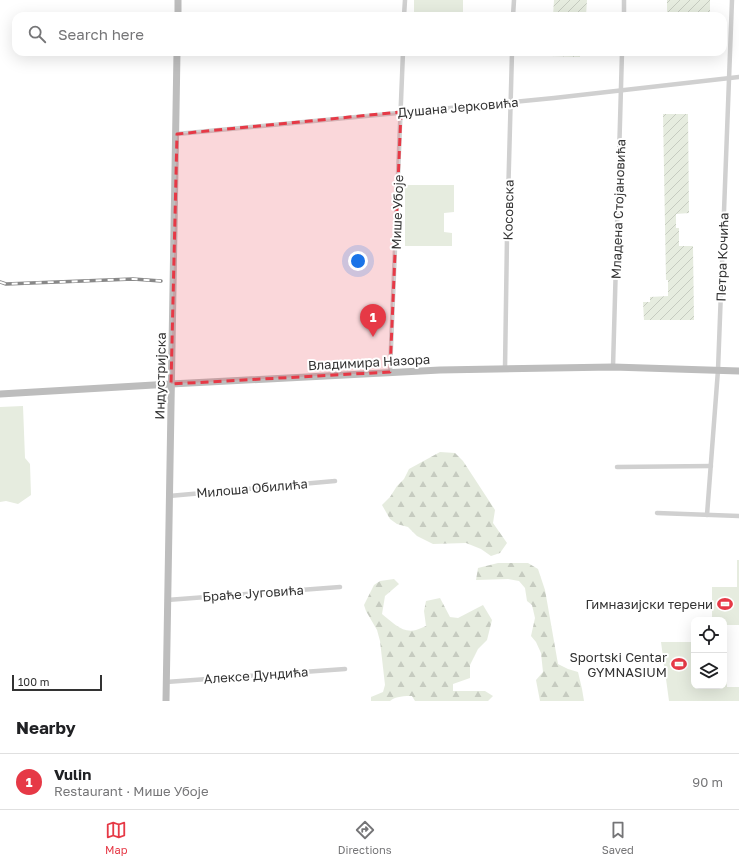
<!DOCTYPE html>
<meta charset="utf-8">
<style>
body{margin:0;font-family:"Golos Text",sans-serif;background:#f6f6f6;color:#202124}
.controls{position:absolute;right:12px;bottom:12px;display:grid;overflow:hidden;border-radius:8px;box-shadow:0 4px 16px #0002}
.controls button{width:36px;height:36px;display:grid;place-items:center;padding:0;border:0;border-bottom:1px solid #e0e0e0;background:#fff;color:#202124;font:20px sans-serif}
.scale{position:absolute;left:12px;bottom:10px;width:90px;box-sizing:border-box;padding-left:4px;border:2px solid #333;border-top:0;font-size:11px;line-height:14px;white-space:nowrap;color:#333;-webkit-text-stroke:3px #fff;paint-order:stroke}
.you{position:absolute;left:358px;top:261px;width:14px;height:14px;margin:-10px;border:3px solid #fff;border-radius:50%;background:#1a73e8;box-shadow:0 0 0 6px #1a73e833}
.badge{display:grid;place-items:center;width:26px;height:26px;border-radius:50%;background:#e63946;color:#fff;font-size:13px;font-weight:700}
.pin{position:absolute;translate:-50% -33px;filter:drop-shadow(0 1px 2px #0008)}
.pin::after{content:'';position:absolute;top:21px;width:14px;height:12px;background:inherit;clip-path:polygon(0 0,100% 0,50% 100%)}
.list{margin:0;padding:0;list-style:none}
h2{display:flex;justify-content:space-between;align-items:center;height:52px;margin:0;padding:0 16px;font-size:17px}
h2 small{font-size:13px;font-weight:400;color:#757577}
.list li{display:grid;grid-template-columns:26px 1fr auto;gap:12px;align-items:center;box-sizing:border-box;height:56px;padding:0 16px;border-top:1px solid #e0e0e0}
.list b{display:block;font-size:15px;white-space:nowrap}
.list p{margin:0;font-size:13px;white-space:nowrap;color:#757577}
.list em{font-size:13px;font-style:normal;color:#757577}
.icon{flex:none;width:22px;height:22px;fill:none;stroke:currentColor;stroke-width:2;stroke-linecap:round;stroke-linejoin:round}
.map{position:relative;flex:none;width:739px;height:701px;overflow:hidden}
.search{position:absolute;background:#fff;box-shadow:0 4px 16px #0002;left:12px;right:12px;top:12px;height:44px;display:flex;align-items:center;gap:10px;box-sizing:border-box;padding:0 14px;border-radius:12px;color:#757577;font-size:15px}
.sheet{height:108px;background:#fff}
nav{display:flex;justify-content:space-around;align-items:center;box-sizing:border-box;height:56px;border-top:1px solid #e0e0e0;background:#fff;font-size:11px;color:#757577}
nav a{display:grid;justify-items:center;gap:2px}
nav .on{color:#e63946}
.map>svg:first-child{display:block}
</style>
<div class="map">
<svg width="739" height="701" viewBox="0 0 739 701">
<defs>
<pattern id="forest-firs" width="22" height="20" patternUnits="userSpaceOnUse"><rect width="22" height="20" fill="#e6ecdf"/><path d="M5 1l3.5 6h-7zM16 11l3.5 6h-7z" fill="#c6cbc0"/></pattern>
<pattern id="garden-furrows" width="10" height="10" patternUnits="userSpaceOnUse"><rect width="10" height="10" fill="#e6ecdf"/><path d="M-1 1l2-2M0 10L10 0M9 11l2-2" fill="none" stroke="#c6cbc0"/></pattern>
</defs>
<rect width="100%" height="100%" fill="#fff"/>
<!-- green -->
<g fill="#e6ecdf">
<rect x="414" y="0" width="49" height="16"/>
<path d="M 405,185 L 454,185 L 454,212 L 444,213 L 444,232 L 452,233 L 452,246 L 405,246 Z"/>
<path d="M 23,406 L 25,458 L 30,464 L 31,495 L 18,504 L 6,501 L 0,502 L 0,407 Z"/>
<path d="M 737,560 L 739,560 L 739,625 L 724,625 L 724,620 L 712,620 L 712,587 L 737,587 Z"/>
<path d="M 661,642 L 694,642 L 694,686 L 724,686 L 724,642 L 726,642 L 727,687 L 739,687 L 739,701 L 669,701 Z"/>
</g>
<!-- forest -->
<g fill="url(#forest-firs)">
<path d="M 440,452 L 455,453 L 463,461 L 495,510 L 493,523 L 507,543 L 500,553 L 491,556 L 481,549 L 466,543 L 433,544 L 417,536 L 408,527 L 397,524 L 390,519 L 382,505 L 390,497 L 397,486 L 404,479 L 409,469 Z"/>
<path d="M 498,563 L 528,563 L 538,569 L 545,590 L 558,664 L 568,669 L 578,672 L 582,689 L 584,701 L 540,701 L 536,680 L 543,672 L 541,653 L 536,642 L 531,636 L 535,618 L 532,605 L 527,601 L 525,588 L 519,581 L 508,579 L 476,580 L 478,568 Z"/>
<path d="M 394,579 L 399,584 L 385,596 L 382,614 C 392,622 403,634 416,630 C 420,629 423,627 426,626 L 424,611 L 426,601 L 440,598 L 450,617 L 458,618 L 483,605 L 492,620 L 487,640 L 478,649 L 470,665 L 470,678 L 453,684 L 453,691 L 485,691 L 493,696 L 488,701 L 415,701 L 412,696 C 405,696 396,696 390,701 L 371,701 L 371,697 L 383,692 L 385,685 L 380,641 L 377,630 L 366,611 L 364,605 L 374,585 L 380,581 Z"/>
</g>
<!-- garden -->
<g fill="url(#garden-furrows)">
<path d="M 554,0 L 587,0 L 586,16 L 553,16 Z"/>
<path d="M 667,0 L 710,0 L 710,12 L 701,12 L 701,16 L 667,16 Z"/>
<path d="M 551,52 L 602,52 L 602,53 L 580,52 L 580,57 L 551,56 Z"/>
<path d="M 663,114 L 688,114 L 689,213 L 676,214 L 676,228 L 679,228 L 679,246 L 693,246 L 694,320 L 644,320 L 643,302 L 650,302 L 650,297 L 668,296 L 668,280 L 666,280 Z"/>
</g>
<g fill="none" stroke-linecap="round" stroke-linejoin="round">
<!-- street -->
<g stroke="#d0d0d0" stroke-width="4.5">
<path d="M 404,16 L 405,0"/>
<path d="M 513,16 L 514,0"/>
<path d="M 624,16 L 624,0"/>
<path d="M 177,134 L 554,98 L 739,77"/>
<path d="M 613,367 L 622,52"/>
<path d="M 505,369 L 507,237 L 512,52"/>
<path d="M 390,372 L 403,52"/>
<path d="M 617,467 L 711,466"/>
<path d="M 169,496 L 335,481"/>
<path d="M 657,513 L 739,516"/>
<path d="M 707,515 L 718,370 L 732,0"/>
<path d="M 167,600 L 340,587"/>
<path d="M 166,682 L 345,669"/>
</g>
<!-- secondary -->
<g stroke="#bdbdbd" stroke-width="7">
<path d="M 178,16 L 178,0"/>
<path d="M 0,394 L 171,384 L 440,370 L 613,367 L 739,371"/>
<path d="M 166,701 L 177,52"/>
</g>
<defs>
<path id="rail" d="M 0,282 L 6,284 L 133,279 L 161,281"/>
</defs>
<!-- rail casing -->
<use href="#rail" stroke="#888" stroke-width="3.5"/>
<!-- rail -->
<use href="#rail" stroke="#fff" stroke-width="2" stroke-dasharray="6" stroke-linecap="butt"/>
</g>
<!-- marked area -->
<path fill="#e63946" fill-opacity="0.2" stroke="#e63946" stroke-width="3" stroke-dasharray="8 5" stroke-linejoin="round" d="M 401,112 L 390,372 L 171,384 L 177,134 Z"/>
<!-- icons -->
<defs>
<symbol id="stadium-bare" viewBox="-9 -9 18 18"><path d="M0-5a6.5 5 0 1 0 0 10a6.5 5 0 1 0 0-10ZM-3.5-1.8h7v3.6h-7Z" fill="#e63946" stroke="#fff" stroke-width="2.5" paint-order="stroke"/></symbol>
</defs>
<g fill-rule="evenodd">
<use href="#stadium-bare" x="714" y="593" width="22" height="22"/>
<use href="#stadium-bare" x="668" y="653" width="22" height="22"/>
</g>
<g text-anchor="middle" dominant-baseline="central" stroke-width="4" stroke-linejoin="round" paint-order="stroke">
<!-- street labels -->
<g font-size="13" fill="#333" stroke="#fff">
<text transform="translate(458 107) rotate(-5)">Душана Јерковића</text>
<text transform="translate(618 209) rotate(-88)">Младена Стојановића</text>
<text transform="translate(508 210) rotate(-89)">Косовска</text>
<text transform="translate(397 212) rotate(-88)">Мише Убоје</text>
<text transform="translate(722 257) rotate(-88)">Петра Кочића</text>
<text transform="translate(369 362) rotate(-3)">Владимира Назора</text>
<text transform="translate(160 376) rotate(-89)">Индустријска</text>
<text transform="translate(252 488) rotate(-5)">Милоша Обилића</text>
<text transform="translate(253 593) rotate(-4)">Браће Југовића</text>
<text transform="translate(256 675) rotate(-4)">Алексе Дундића</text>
</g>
<!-- poi labels -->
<g font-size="13" fill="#333" stroke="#fff" text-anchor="end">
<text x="713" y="604">Гимназијски терени</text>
<text x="667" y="657">Sportski Centar<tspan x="667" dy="15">GYMNASIUM</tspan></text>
</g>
</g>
</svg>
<div class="controls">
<button><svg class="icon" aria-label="locate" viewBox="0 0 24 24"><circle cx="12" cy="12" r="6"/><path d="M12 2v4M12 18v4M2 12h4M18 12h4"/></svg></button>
<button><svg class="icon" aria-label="layers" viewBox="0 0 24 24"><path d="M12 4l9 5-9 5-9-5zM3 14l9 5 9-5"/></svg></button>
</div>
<div class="scale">100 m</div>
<div class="you"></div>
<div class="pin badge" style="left:373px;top:337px">1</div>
<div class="search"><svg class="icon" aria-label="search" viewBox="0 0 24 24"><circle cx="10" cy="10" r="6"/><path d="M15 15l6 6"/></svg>Search here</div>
</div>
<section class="sheet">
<h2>Nearby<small></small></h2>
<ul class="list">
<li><span class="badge">1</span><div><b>Vulin</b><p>Restaurant · Мише Убоје</p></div><em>90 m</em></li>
</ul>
</section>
<nav>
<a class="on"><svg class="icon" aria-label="map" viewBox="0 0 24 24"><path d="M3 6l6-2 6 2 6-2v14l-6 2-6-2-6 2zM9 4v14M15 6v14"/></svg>Map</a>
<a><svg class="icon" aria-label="directions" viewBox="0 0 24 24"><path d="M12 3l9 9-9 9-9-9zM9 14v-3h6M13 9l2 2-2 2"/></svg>Directions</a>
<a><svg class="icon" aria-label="saved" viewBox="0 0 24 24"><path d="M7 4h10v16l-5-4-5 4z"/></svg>Saved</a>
</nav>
